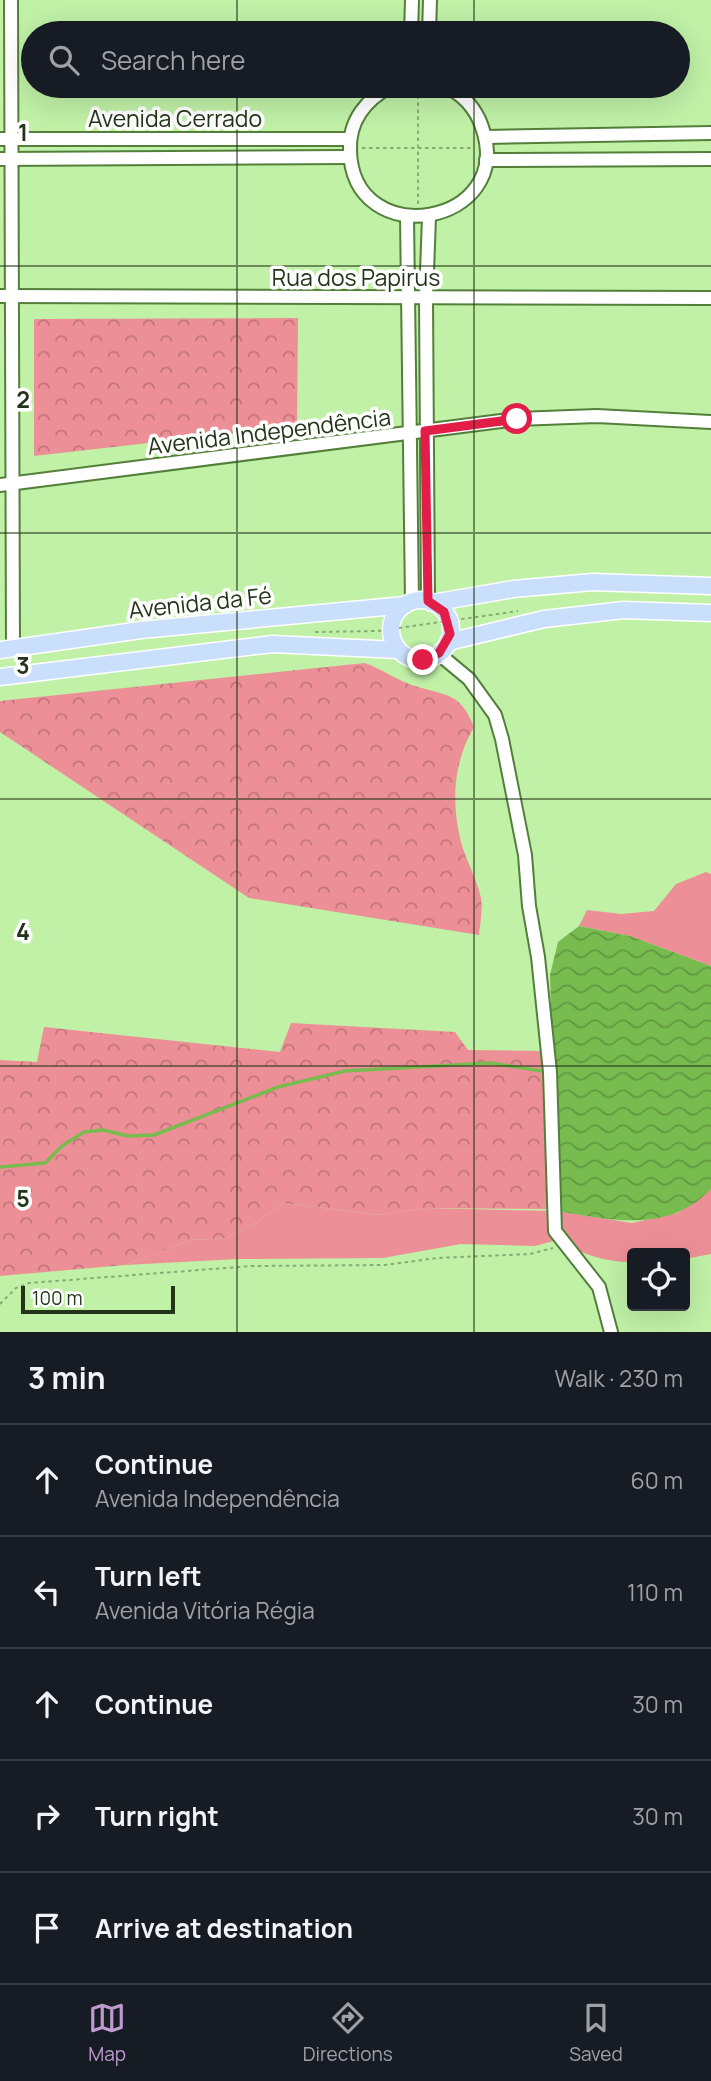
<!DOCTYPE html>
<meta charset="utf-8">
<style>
body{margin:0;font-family:Manrope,sans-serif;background:#20242c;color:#f1f3f6}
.controls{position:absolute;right:21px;bottom:21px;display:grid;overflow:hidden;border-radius:7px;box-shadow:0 7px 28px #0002}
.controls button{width:63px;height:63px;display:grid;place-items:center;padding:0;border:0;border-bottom:2px solid #363941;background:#171b24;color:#f1f3f6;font:35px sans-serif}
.scale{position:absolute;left:21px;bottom:18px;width:154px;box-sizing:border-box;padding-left:7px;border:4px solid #233518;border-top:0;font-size:19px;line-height:24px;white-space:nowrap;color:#233518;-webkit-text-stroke:5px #fff;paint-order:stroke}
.stop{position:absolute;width:21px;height:21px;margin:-16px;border:5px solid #e11d48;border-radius:50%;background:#fff}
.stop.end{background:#e11d48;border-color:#fff;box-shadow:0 2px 7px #0008}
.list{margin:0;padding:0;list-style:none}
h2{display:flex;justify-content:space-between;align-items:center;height:91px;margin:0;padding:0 28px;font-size:30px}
h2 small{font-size:23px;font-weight:400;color:#9ea1a6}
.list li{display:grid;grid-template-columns:46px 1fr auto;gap:21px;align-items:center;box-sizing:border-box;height:112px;padding:0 28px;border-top:2px solid #363941}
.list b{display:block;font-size:26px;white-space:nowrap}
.list p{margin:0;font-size:23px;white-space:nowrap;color:#9ea1a6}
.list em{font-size:23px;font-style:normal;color:#9ea1a6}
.icon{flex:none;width:38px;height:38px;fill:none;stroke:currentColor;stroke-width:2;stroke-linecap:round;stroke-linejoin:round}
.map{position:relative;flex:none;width:711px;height:1332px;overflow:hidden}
.search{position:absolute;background:#171b24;box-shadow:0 7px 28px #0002;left:21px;right:21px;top:21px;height:77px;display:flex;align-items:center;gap:18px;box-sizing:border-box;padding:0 24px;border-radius:38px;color:#9ea1a6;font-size:26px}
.sheet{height:651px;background:#171b24}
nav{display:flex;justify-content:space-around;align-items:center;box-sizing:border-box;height:98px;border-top:2px solid #363941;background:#171b24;font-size:19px;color:#9ea1a6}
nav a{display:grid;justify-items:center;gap:4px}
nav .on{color:#be9bcf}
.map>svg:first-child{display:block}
</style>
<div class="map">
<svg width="711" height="1332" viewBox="0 0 711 1332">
<defs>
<pattern id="forest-crowns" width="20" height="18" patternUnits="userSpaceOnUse" patternTransform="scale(1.75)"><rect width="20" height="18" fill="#ed8f96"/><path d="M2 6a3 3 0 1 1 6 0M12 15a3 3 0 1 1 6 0" fill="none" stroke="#c07679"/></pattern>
<pattern id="water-waves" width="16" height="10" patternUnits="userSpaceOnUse" patternTransform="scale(1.75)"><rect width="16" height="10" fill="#78bb4f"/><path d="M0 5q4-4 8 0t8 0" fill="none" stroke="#629941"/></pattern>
</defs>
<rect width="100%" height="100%" fill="#c0f1a7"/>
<!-- grass -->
<g fill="#ed8f96">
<path d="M 706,872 L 711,874 L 711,966 L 630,936 L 579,926 L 587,910 L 621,914 L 654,911 L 676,884 Z"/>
<path d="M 711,1189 L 711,1254 L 685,1259 L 685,1253 L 632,1253 L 632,1262 C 603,1262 582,1254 557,1240 L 535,1246 L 461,1244 L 383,1258 L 238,1259 L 125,1265 L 191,1240 L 226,1238 L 257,1222 L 284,1203 L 379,1215 L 426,1208 L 557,1211 L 632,1223 L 677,1213 Z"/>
</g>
<!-- forest -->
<g fill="url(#forest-crowns)">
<path d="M 298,318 L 297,426 L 34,456 L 34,319 Z"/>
<path d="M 365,663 C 382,669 398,681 415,686 C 447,696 460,692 474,727 C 453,763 451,802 461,842 C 466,861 477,879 481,898 C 483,909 480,924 479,935 L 249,898 L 0,732 L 0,701 Z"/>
<path d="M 291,1023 L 455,1032 L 468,1050 L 543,1051 L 550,1209 L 426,1208 L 379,1215 L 284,1203 L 257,1222 L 226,1238 L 191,1240 L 125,1265 L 0,1276 L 0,1060 L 37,1062 L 44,1027 L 280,1052 Z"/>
</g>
<!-- water -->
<path fill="url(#water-waves)" d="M 579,926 L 630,936 L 711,966 L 711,1189 C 668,1234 611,1220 557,1211 L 550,975 L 558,942 Z"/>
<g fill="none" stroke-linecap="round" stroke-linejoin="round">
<!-- stream -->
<path stroke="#78bb4f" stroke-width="3.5" d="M 0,1167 L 45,1163 L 62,1146 L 84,1132 L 103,1130 L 128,1136 L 154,1135 L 278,1087 L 345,1071 L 490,1063 L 548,1072"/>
<defs>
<g id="minor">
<path d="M 11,0 L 13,648"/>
<path d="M 411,33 L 412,0"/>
<path d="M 429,33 L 430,0"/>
<path d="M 391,86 C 367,99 349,120 350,150 C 352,254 517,226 482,127 C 476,109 462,92 443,86"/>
<path d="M 486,137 L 711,133"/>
<path d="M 0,139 L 350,139"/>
<path d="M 0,159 L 350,157"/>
<path d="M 486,160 L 711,159"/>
<path d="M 407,216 L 412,602"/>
<path d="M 0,296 L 711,298"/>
<path d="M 0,485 L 517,419 L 597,416 L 711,422"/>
<path d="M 428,601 L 426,299 L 429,217"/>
<path d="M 439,654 L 469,679 L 495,715 L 502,739 L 525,855 L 529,906 L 538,957 L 550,1072 L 555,1231 L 599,1287 L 611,1332"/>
</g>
<g id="major">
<circle cx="421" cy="630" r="30"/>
<path d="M 432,603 L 513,589 L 593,582 L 711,586"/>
<path d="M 448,642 L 544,619 L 624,610 L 711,613"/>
<path d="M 0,650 L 141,630 L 405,605"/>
<path d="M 0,677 L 273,644 L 398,650"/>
</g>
</defs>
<!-- minor casing -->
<use href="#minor" stroke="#547f3b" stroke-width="16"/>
<!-- major casing -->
<use href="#major" stroke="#fff" stroke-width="19"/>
<!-- path -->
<g stroke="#87ac73" stroke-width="2" stroke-dasharray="3.5 3.5" stroke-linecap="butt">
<path d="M 362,148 L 471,148"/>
<path d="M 418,204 L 418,86"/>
<path d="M 315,632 L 378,631 L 518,611"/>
<path d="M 0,1304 L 16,1288 L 29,1283 L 252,1266 L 385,1265 L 437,1258 L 530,1254 L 553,1248"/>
</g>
<!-- minor -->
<use href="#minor" stroke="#fff" stroke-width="12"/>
<!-- major -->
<use href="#major" stroke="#cadffb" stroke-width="16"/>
</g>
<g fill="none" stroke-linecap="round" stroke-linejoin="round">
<!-- route -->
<path stroke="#e11d48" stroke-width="9" d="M 423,660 L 439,653 L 450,634 L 444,612 L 428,601 L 425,431 L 517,419"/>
</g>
<!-- grid -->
<path fill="none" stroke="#233518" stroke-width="2" stroke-opacity="0.55" d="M 237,0 L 237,33M 474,0 L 474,33M 237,86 L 237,1332M 474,86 L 474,1332M 0,266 L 711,266M 0,533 L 711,533M 0,799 L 711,799M 0,1066 L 711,1066"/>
<g text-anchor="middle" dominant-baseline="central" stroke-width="7" stroke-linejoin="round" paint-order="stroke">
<!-- street labels -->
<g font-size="23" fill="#233518" stroke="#fff">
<text x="175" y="118">Avenida Cerrado</text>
<text x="356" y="277">Rua dos Papirus</text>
<text transform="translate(269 431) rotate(-7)">Avenida Independência</text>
<text transform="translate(200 602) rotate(-6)">Avenida da Fé</text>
</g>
</g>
<g font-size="23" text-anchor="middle" font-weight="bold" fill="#233518" stroke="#fff" stroke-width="7" stroke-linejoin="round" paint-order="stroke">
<text x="23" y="141">1</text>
<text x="23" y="408">2</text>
<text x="23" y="674">3</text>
<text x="23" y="940">4</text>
<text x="23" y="1207">5</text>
</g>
</svg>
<div class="controls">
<button><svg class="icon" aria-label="locate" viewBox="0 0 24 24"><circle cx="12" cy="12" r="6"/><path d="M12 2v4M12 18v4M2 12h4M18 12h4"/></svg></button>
</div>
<div class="scale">100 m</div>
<div class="stop" style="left:517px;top:419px"></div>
<div class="stop end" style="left:423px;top:660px"></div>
<div class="search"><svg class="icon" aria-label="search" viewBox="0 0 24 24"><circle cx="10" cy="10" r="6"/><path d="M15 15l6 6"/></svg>Search here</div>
</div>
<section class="sheet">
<h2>3 min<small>Walk · 230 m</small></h2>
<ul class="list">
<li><svg class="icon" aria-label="ahead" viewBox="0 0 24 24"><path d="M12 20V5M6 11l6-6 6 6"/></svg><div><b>Continue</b><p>Avenida Independência</p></div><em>60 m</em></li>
<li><svg class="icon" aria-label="left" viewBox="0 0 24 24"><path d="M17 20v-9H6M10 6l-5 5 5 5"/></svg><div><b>Turn left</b><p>Avenida Vitória Régia</p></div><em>110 m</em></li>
<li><svg class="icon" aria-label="ahead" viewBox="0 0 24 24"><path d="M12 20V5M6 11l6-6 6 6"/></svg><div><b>Continue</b></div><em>30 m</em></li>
<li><svg class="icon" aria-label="right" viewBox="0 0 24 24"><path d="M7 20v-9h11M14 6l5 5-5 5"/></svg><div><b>Turn right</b></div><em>30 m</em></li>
<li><svg class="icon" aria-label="arrive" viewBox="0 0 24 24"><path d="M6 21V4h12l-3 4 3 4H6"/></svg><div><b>Arrive at destination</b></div></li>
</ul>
</section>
<nav>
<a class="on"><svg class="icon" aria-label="map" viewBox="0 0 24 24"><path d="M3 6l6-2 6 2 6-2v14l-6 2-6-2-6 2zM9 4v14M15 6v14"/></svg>Map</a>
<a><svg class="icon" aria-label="directions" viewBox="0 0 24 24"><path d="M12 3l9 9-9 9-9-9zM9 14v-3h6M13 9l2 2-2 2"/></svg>Directions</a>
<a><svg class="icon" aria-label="saved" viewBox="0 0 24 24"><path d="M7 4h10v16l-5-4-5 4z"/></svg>Saved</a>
</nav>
